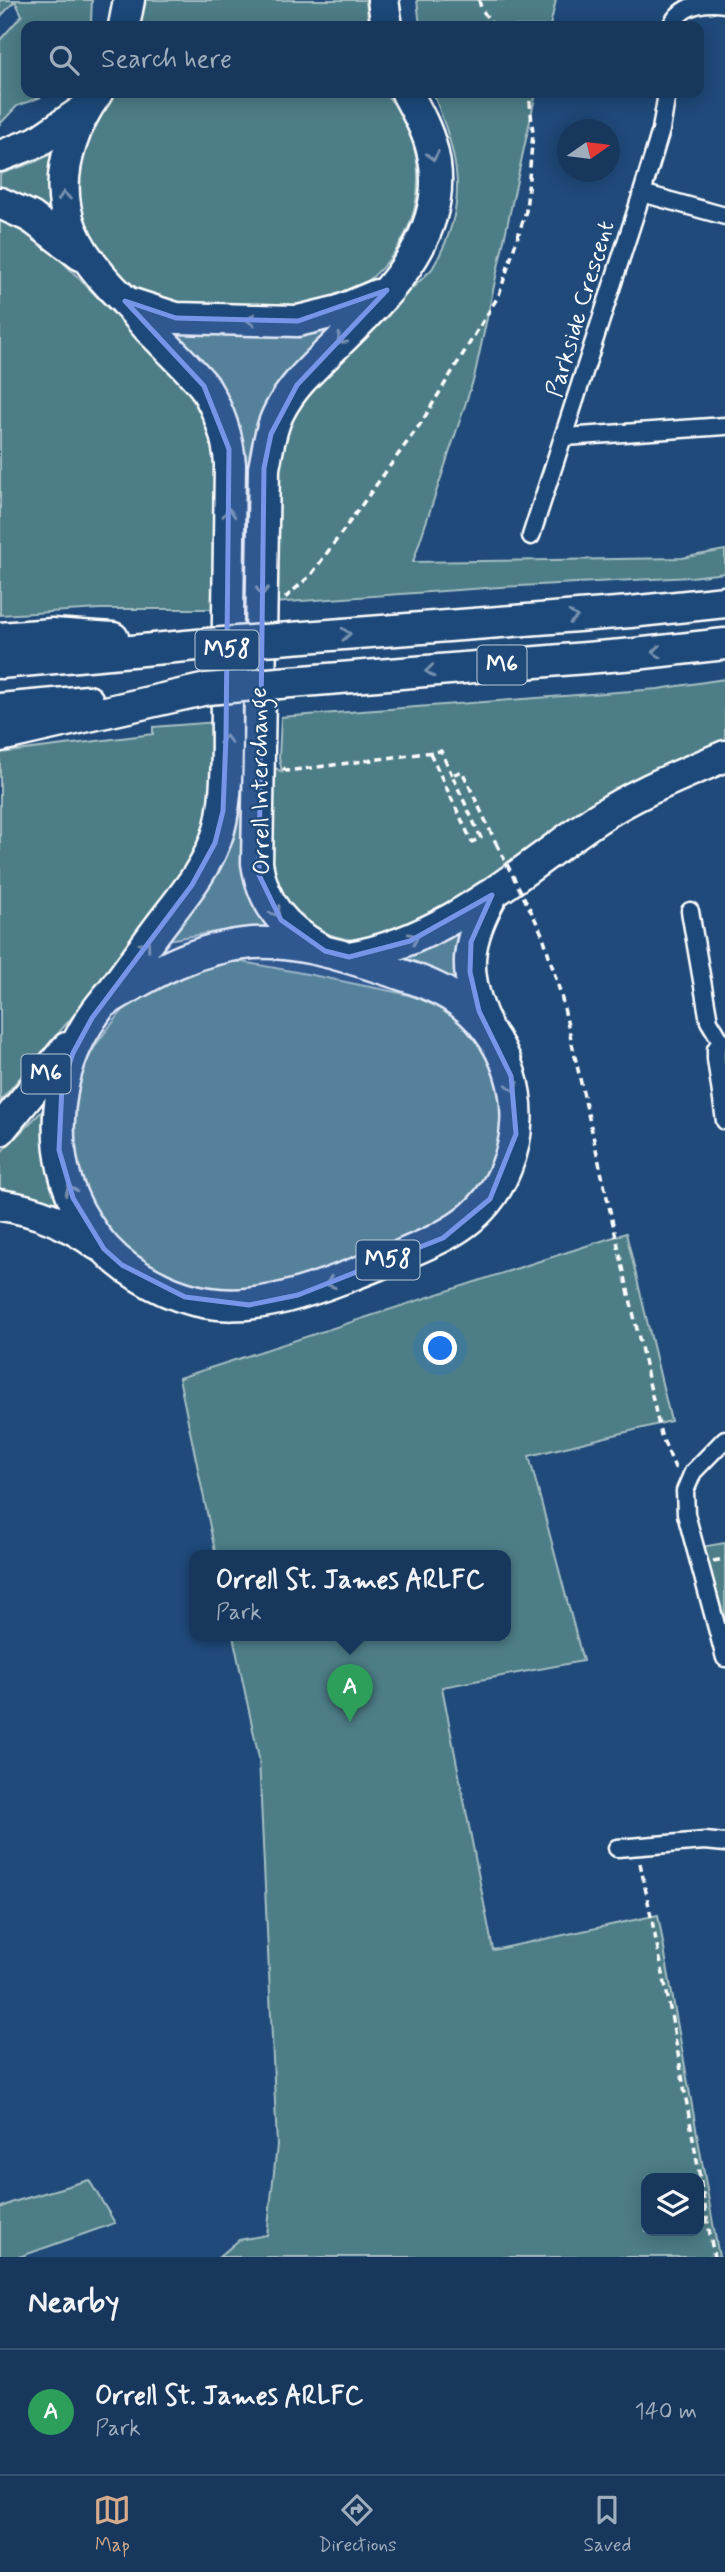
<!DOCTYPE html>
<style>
body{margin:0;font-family:Mynerve,sans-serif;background:#244365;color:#f1f3f6}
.controls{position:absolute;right:21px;bottom:21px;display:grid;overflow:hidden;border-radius:14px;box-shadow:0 4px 18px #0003}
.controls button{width:63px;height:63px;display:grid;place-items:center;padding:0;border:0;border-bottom:2px solid #365272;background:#17385c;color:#f1f3f6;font:35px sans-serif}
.compass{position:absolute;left:557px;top:119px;width:63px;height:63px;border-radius:50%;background:#17385c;box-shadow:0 4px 18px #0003;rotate:76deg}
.you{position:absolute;left:441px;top:1349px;width:24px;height:24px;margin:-18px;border:5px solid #fff;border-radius:50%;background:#1a73e8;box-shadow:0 0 0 10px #1a73e833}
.badge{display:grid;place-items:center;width:46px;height:46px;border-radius:50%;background:#d6ab8b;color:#fff;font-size:23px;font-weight:700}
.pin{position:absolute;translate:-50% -58px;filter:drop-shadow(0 2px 4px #0008)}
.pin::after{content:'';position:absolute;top:37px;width:24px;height:21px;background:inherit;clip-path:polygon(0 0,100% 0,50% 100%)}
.popup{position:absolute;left:189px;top:1550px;width:322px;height:91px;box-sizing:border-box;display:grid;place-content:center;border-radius:14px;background:#17385c;filter:drop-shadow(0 2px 5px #0005);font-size:23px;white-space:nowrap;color:#9eacbb}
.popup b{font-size:26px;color:#f1f3f6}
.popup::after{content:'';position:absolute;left:50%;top:100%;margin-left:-14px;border:14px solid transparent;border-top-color:#17385c}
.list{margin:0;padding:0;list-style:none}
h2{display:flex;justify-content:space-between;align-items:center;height:91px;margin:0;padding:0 28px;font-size:30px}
h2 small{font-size:23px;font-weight:400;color:#9eacbb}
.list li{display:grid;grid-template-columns:46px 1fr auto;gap:21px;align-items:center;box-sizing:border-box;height:126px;padding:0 28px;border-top:2px solid #365272}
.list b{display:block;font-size:26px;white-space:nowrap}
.list p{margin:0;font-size:23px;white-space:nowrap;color:#9eacbb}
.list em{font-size:23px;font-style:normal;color:#9eacbb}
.icon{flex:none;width:38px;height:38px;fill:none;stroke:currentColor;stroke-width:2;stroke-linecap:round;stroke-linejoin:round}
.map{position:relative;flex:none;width:725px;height:2257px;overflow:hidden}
.search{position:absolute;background:#17385c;box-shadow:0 4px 18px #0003;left:21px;right:21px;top:21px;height:77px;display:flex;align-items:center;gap:18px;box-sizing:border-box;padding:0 24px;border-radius:14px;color:#9eacbb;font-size:26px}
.sheet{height:217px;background:#17385c}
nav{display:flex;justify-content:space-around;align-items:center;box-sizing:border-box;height:98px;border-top:2px solid #365272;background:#17385c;font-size:19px;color:#9eacbb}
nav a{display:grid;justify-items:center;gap:4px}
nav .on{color:#d6ab8b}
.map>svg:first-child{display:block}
</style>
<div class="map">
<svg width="725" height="2257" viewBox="0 0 725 2257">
<rect width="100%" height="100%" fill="#1f4a7a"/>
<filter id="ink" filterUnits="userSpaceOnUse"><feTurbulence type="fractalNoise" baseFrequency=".0143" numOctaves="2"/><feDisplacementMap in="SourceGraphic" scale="14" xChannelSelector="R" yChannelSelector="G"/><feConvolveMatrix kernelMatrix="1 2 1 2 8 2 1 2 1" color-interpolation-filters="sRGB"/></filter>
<g filter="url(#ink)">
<!-- green -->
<g fill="#4e7d87" stroke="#a6bec3" stroke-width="2" fill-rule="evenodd">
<path d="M 0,0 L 92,0 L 91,21 L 96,26 L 26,26 L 26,93 L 46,93 L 41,97 L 17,106 L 0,124 L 0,40 L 22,15 L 15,1 L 0,17 Z"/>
<path d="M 140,0 L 366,0 L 369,26 L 135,26 Z"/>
<path d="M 417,0 L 556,0 L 550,26 L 420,26 Z"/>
<path d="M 109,93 L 385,93 C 411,121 423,163 416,201 C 407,250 366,298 314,304 C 288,307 260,306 234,305 C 210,304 183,305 160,298 C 116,283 87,246 77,202 C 74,192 80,144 83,133 C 87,120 101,105 109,93 Z"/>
<path d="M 433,93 L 536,93 L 474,378 L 413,562 L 682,558 L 725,550 L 725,573 L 691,577 L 500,587 L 274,603 L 277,468 L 283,442 L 294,414 L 311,387 L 432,269 C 471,204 459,159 433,93 Z"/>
<path d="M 55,152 L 56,222 L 0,189 L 0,174 L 35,162 Z"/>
<path d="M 0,219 L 48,247 L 190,391 C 195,398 200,406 204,414 C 226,459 214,558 212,609 L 100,609 L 0,615 Z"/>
<path d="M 162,326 L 331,328 L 301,357 L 275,391 L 250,606 L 240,607 L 216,379 L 192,349 Z"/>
<path d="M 725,679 L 725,747 L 422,925 C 406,930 387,939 370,941 C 357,942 340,938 328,934 C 258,910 271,825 271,765 L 282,772 L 279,758 L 281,717 L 658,689 Z"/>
<path d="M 247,719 L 276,934 L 221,931 L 167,940 L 214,877 L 223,859 L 239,720 Z"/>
<path d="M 217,722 L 212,810 L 205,837 L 171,902 L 0,1101 L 0,753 L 153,734 L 153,727 Z"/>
<path d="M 468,921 L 464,990 L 381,959 L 428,947 Z"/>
<path d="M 236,961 C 277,968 319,976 360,985 C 386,990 412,994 436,1005 C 503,1034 523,1137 478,1193 C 452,1225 410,1236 374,1251 C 333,1268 292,1288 248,1292 C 214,1295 178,1283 150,1265 C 82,1223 54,1141 85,1065 C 92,1049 103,1034 115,1020 C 123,1010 134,998 144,990 C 154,983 193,967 205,964 C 215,962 226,962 236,961 Z"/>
<path d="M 45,1108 L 45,1129 L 64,1210 L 0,1192 L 0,1153 Z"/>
<path d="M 626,1233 L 671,1421 L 529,1456 L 583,1661 L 442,1687 L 493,1950 L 658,1915 L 719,2257 L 219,2257 L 239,2240 L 267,2235 L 277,2145 L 259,1758 L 233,1636 L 506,1636 L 506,1556 L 216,1556 L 179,1378 ZM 646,2178 L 699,2178 L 699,2231 L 646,2231 Z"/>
<path d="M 725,1543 L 725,1659 L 695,1548 Z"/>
<path d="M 89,2180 L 115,2223 L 19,2257 L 0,2257 L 0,2208 L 13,2202 Z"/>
</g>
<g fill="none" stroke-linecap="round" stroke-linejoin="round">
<defs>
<g id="minor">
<path d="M 671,26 C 681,5 703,1 725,4"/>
<path d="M 642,193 L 725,216"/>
<path d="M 565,437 L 725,426"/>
<path d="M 531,536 L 642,193 L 661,130 L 667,93"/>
<path d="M 690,911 L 709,1021 L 721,1041 L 716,1049 L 716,1059 L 725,1121"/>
<path d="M 725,1439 L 693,1472 L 685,1491 L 686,1514 L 725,1658"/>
<path d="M 617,1848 L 705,1841 L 725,1843"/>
</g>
<g id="motorway">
<path d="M 383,0 L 387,26"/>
<path d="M 124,26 L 129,0"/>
<path d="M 97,93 C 85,109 77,125 71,144 C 49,210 78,256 124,300 C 134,310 142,322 152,332 C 170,350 188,367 204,386 C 219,411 228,435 230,464 C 229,540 228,615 227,690 C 226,732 230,789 219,830 C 209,864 188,890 166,918 C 149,940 133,963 116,986 C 109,996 100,1005 93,1016 C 62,1060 52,1116 63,1168 C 71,1205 96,1246 127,1268 C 201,1321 262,1309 341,1279 C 361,1272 381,1263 402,1255 C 449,1235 486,1219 506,1168 C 532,1107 508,1031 451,996 C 426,981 399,974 372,965 C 334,953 293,941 253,943 C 197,947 152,973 106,1001"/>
<path d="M 0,156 L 37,142 L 84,110"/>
<path d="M 0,203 L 31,217 L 81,255"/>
<path d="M 126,302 L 176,318 L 298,321 L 339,311 L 377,295"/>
<path d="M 0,638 L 52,634 L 113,638"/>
<path d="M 278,639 L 630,612 L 725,602"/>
<path d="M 0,663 L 208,644"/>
<path d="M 279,683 L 635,654 L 725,644"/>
<path d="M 0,709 L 88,701"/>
<path d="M 0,736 L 207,689"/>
<path d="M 319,948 C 284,928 263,904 257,863 L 264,468 C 268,449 270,429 279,412 C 293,384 317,364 338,343 C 391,291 455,228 431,146 C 426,127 416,110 407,93"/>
<path d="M 349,957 C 444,941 517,873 595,820 C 635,793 681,775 725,756"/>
<path d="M 485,1023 C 462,972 466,942 492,895"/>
<path d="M 0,1130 L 67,1048"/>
<path d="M 0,1205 C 37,1210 68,1223 98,1245"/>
</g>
</defs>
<!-- minor casing -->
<use href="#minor" stroke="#fff" stroke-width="21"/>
<!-- motorway casing -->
<use href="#motorway" stroke="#fff" stroke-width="35"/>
<!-- path -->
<g stroke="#fff" stroke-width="3.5" stroke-dasharray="7 5" stroke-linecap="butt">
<path d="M 479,0 L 481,8 L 493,26"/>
<path d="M 285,598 L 311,575 L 421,423 L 499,295 L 526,211 L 533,133 L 529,93"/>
<path d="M 430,753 L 472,842 L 481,838 L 452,775 L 462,771 L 496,843"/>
<path d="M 283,768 L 287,771 L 441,751 L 452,775"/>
<path d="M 534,917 L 543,936 L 561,995 L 661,1435 L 676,1470"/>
<path d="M 713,1561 L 725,1559"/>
<path d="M 640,1863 L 669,2003 L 714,2257"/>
</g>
<!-- minor -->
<use href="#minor" stroke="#1f4a7a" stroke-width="16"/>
<!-- motorway -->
<use href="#motorway" stroke="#1f4a7a" stroke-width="30"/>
<defs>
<g id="motorway-bridge">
<path d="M 208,644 L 278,639"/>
<path d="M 207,689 L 279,683"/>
</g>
</defs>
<!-- motorway-bridge casing -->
<use href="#motorway-bridge" stroke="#fff" stroke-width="35" stroke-linecap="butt"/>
<!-- path-bridge -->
<path stroke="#fff" stroke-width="3.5" stroke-dasharray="7 5" stroke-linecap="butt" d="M 496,843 L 534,917"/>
<!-- motorway-bridge -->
<use href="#motorway-bridge" stroke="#1f4a7a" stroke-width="30"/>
</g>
<!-- one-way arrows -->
<defs><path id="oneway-chevron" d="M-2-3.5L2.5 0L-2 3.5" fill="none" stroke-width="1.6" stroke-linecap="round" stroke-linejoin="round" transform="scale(1.75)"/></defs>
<g stroke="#7992af">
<use href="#oneway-chevron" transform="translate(433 156) rotate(79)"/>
<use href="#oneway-chevron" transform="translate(64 196) rotate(-95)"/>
<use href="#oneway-chevron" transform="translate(251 320) rotate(180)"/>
<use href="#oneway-chevron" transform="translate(341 340) rotate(135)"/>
<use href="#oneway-chevron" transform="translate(229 513) rotate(-89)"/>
<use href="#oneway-chevron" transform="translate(262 591) rotate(91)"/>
<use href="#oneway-chevron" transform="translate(573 617) rotate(-4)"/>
<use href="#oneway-chevron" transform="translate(346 634) rotate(-4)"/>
<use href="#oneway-chevron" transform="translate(657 652) rotate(173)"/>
<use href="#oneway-chevron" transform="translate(430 671) rotate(175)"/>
<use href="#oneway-chevron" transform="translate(226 740) rotate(-88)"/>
<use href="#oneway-chevron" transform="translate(276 912) rotate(55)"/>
<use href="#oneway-chevron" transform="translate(414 938) rotate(-25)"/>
<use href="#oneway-chevron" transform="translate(146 945) rotate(-53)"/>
<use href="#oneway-chevron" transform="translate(513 1087) rotate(78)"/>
<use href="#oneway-chevron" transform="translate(70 1190) rotate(-113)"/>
<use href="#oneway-chevron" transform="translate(330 1283) rotate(160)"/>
</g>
</g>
<!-- marked area -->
<path fill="#7795e8" fill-opacity="0.2" stroke="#7795e8" stroke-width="5" stroke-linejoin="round" d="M 387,290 L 297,385 L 271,434 L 264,468 L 259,875 L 281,920 L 325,951 L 349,957 L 410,941 L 492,895 L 471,942 L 470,972 L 479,1011 L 511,1076 L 516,1134 L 490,1199 L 443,1238 L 298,1295 L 249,1305 L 185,1297 L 122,1265 L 104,1249 L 73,1198 L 59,1150 L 62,1086 L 73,1053 L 92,1018 L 192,885 L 215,843 L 223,811 L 226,737 L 229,449 L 204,386 L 125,301 L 176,318 L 298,321 Z"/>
<g text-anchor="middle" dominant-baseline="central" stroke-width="5" stroke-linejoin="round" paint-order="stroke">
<!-- shield labels -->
<g fill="#1f4a7a" stroke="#bcc9d7" stroke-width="2">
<rect x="195.5" y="630.5" width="63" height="39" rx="5"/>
<rect x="477.5" y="645.5" width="49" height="39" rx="5"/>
<rect x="21.5" y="1054.5" width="49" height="39" rx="5"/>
<rect x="356.5" y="1240.5" width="63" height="39" rx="5"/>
</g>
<g font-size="23" font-weight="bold" fill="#fff">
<text x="227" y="650">M58</text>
<text x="502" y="665">M6</text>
<text x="46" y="1074">M6</text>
<text x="388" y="1260">M58</text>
</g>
<!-- street labels -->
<g font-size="24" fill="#fff" stroke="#1f4a7a">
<text transform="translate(581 309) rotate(-73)">Parkside Crescent</text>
<text transform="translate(261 781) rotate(-91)">Orrell Interchange</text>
</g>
</g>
</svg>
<div class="controls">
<button><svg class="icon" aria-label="layers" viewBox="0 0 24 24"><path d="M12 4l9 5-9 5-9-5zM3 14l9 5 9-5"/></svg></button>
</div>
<svg class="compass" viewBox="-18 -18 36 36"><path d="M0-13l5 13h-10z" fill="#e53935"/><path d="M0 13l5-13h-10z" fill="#9eacbb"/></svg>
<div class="you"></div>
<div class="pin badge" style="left:350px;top:1722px;background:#2e9e5b">A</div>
<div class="popup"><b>Orrell St. James ARLFC</b>Park</div>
<div class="search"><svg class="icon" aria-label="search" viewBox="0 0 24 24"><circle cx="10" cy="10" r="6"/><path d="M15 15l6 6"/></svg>Search here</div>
</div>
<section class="sheet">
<h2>Nearby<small></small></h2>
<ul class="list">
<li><span class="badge" style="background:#2e9e5b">A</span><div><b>Orrell St. James ARLFC</b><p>Park</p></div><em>140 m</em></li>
</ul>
</section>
<nav>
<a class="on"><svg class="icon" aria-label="map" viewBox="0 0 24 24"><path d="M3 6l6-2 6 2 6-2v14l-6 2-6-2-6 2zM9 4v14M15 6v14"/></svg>Map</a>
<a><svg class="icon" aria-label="directions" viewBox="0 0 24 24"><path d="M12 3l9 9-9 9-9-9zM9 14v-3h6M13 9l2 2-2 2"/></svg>Directions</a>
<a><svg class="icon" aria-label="saved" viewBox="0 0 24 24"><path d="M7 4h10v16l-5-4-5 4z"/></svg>Saved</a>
</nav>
